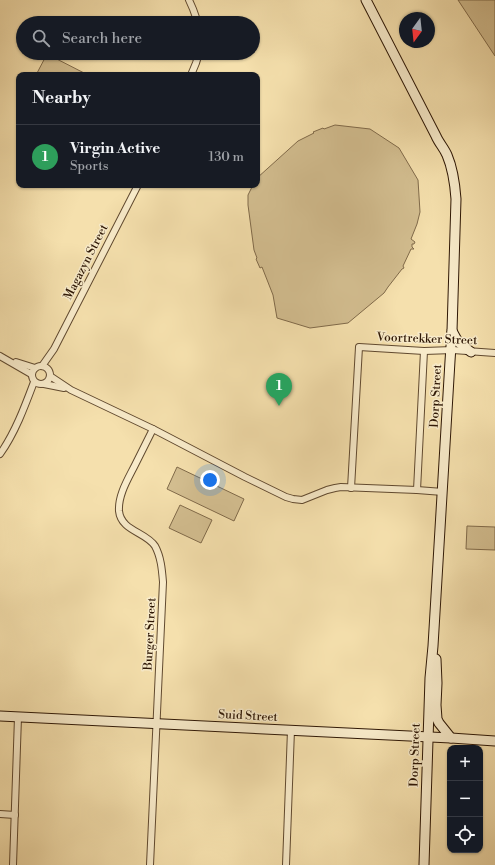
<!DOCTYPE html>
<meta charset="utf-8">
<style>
body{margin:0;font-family:"Libre Bodoni",serif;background:#20242c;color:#f1f3f6}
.controls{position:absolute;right:12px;bottom:12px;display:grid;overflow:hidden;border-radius:8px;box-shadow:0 1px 3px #0004}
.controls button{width:36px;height:36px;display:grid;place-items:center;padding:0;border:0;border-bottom:1px solid #363941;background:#171b24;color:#f1f3f6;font:20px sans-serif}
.compass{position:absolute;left:399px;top:12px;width:36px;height:36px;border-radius:50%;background:#171b24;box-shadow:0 1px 3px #0004;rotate:195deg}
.you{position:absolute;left:210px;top:480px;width:14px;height:14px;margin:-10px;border:3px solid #fff;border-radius:50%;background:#1a73e8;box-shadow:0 0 0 6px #1a73e833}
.badge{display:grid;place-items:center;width:26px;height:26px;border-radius:50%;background:#0f766e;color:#fff;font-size:13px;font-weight:700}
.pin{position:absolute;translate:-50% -33px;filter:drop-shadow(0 1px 2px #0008)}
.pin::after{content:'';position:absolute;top:21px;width:14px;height:12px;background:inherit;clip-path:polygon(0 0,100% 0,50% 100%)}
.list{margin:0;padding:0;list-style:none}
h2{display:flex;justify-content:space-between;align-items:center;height:52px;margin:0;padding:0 16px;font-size:17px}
h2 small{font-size:13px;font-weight:400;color:#9ea1a6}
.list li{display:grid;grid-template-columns:26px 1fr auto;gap:12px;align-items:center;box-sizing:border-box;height:64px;padding:0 16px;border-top:1px solid #363941}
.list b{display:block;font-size:15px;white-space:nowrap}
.list p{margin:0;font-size:13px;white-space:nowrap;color:#9ea1a6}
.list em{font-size:13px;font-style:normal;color:#9ea1a6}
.icon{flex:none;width:22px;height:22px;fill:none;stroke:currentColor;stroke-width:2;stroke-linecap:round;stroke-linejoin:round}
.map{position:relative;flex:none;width:495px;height:865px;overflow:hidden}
.search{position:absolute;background:#171b24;box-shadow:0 1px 3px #0004;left:16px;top:16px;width:244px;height:44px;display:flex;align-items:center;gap:10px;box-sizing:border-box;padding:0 14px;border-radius:22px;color:#9ea1a6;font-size:15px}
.panel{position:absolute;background:#171b24;box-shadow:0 1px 3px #0004;left:16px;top:72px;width:244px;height:116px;border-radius:8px}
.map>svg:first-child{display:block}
</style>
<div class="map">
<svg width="495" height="865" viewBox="0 0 495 865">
<rect width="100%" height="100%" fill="#f5e0ad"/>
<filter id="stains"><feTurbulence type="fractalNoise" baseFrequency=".005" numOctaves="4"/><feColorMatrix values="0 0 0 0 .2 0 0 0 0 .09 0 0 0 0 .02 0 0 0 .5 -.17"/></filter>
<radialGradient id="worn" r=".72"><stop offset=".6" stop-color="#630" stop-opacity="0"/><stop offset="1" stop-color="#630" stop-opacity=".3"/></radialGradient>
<!-- green -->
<g fill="#d3be90" stroke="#806a4a">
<path d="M 458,0 L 495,0 L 495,56 Z"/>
<path d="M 47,54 L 88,75 L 36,75 Z"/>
<path d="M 335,125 L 370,129 L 399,148 L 418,180 L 420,212 L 417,224 L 411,239 L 415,242 L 414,244 L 412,244 L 412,247 L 414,249 L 411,249 L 403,266 L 404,268 L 402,269 L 388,287 L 384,293 L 348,323 L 310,328 L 277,318 L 273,295 L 262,267 L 260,268 L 256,259 L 257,258 L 254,250 L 248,205 L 248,195 L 253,185 L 257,185 L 257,178 L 298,141 L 314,133 L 313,132 L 323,128 L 324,129 Z"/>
<path d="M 177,467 L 244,499 L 234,521 L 167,489 Z"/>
<path d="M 180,505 L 212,520 L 201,543 L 169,528 Z"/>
<path d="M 467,526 L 495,527 L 495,550 L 466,549 Z"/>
</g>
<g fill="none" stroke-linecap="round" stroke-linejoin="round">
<defs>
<g id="street">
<path d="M 189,0 L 193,9 L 198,23"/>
<path d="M 191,75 L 196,63 L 199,53"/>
<path d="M 0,356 L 31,374"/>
<path d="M 16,362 L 35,368"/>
<circle cx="41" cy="375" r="9"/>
<path d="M 42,366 L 54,349 L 138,185"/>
<path d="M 50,376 L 71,390 L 153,429 L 245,477 L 286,497 L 293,499 L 302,500 L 327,490 L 335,488 L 341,487 L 417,490 L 443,492"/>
<path d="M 44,384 L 64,388"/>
<path d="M 0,454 C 15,433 25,406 34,382"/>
<path d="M 351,488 L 359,347 L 424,351 L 453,350 L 495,353"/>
<path d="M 417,490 L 424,351"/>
<path d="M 0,814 L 15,815"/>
<path d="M 13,865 L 18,717"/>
<path d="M 150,865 L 163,582 C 162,570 161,557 155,546 C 146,532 121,531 119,511 C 118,495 128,479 135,465 C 141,453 147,441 153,429"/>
<path d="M 286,865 L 291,730"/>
</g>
<g id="secondary">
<path d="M 366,0 L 436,136 C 439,143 444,148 447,155 C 453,169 455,185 456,199 L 452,331 L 450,361 L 433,646 L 430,678 L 424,865"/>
<path d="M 452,331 L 458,342 L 471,352"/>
<path d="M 436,659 L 437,683 L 436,705 L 437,719 L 439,723 L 451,738"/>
<path d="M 0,716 L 451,738 L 495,741"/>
</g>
</defs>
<!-- street casing -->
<use href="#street" stroke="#60492f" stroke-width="8"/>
<!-- secondary casing -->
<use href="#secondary" stroke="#2e1705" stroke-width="11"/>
<!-- street -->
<use href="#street" stroke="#f8ebca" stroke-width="6"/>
<!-- secondary -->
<use href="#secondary" stroke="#f8ebca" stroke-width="9"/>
</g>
<g text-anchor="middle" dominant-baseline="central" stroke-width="3" stroke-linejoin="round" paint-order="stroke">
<!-- street labels -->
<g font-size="12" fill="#2e1705" stroke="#f8ebca">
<text transform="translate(86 262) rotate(-63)">Magazyn Street</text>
<text transform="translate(427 339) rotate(2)">Voortrekker Street</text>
<text transform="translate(436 396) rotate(-87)">Dorp Street</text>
<text transform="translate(150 634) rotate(-87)">Burger Street</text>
<text transform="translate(248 716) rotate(3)">Suid Street</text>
<text transform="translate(415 755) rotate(-88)">Dorp Street</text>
</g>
</g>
<rect width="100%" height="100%" filter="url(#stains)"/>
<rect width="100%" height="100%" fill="url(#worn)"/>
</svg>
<div class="controls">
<button>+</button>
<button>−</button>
<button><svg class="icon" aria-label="locate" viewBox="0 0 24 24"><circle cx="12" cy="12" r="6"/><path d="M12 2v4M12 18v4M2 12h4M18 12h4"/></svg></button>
</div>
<svg class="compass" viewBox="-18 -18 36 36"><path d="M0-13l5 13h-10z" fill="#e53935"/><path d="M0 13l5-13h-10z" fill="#9ea1a6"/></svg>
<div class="you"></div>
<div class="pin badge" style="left:279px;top:406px;background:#2e9e5b">1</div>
<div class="search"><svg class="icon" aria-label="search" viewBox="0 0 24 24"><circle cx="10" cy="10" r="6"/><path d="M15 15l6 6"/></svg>Search here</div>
<section class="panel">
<h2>Nearby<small></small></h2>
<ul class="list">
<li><span class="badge" style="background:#2e9e5b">1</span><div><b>Virgin Active</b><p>Sports</p></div><em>130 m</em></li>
</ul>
</section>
</div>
